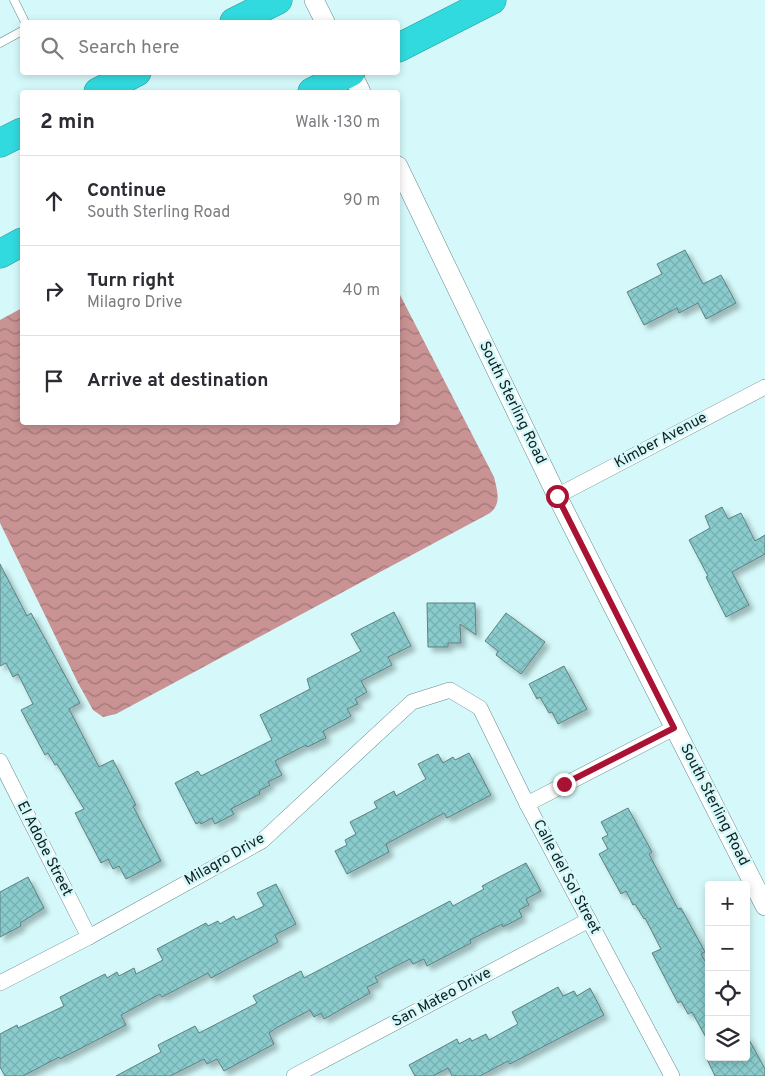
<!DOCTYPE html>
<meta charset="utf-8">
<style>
body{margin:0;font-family:Overpass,sans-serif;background:#f7f7f7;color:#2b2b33}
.controls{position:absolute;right:15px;bottom:15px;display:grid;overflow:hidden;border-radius:5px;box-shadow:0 2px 8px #0003}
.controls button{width:45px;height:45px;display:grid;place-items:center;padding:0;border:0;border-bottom:1px solid #e1e1e2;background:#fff;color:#2b2b33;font:25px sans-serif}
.stop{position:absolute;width:15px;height:15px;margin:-11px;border:4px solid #a91232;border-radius:50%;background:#fff}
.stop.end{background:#a91232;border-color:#fff;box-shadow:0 1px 5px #0008}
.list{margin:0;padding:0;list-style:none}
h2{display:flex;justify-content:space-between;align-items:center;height:65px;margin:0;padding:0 20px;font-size:21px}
h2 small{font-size:16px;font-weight:400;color:#7c7c81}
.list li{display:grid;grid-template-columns:32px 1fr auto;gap:15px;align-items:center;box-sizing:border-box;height:90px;padding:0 20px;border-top:1px solid #e1e1e2}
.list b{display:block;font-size:19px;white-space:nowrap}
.list p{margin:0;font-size:16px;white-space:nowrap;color:#7c7c81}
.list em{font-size:16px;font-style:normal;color:#7c7c81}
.icon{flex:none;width:28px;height:28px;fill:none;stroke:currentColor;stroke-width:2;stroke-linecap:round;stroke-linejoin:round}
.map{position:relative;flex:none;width:765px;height:1076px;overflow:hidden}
.search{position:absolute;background:#fff;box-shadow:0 2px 8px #0003;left:20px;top:20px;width:380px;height:55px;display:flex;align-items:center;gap:12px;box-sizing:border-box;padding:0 18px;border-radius:5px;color:#7c7c81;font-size:19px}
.panel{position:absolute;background:#fff;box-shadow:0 2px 8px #0003;left:20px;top:90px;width:380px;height:335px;border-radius:5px}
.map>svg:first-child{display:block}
</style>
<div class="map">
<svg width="765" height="1076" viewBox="0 0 765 1076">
<defs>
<pattern id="water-waves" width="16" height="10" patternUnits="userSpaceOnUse" patternTransform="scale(1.25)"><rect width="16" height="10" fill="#c99293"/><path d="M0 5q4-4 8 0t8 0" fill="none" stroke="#a27778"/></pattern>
<pattern id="building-cross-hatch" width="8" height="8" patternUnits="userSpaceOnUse" patternTransform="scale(1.25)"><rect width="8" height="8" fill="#8acccd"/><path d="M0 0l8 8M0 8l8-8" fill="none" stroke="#76afb0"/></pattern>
<filter id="shadow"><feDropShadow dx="4.5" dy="4.5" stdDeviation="2.5" flood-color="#0004"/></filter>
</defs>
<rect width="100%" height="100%" fill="#d5f9fa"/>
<!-- water -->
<path fill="url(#water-waves)" d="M 398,291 L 494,477 C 497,490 502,504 490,513 L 116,714 L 103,717 L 93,710 L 78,683 L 0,523 L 0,320 L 22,308 L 22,422 L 398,422 Z"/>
<!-- building -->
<g fill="url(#building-cross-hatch)" stroke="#5f8081" filter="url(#shadow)">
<path d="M 685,250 L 703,284 L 721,275 L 736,303 L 706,319 L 698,303 L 679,313 L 677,308 L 644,325 L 627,292 L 662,274 L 657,264 Z"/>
<path d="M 722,507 L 728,519 L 741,513 L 755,541 L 765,535 L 765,554 L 732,572 L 749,605 L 726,617 L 706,577 L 708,576 L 689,540 L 710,528 L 705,516 Z"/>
<path d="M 0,564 L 27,616 L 31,613 L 80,703 L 69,709 L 99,767 L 113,760 L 136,805 L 133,806 L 161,861 L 126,879 L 119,866 L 113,869 L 108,859 L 101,863 L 75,813 L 84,809 L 57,764 L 55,765 L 48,753 L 45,755 L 21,710 L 33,704 L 18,674 L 13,677 L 6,663 L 0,666 Z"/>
<path d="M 427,603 L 475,603 L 476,635 L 460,624 L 461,643 L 448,643 L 448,647 L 428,647 Z"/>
<path d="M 394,612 L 411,646 L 388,657 L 392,665 L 361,681 L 367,692 L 355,699 L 358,704 L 347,709 L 351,716 L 323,731 L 326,738 L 307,747 L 306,745 L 275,761 L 282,775 L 268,782 L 270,785 L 259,791 L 260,794 L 231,809 L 234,814 L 215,824 L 212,818 L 201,824 L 200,822 L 196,824 L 175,783 L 198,771 L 201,776 L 272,740 L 260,715 L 310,689 L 307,679 L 361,651 L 351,634 Z"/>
<path d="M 506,613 L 545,642 L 521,674 L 496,655 L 498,651 L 485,641 Z"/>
<path d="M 564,666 L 587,709 L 558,724 L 552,712 L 549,713 L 540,697 L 537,699 L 529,684 Z"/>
<path d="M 469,753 L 491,795 L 447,818 L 444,813 L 386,844 L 389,852 L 347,874 L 335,851 L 347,845 L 345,840 L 356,834 L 350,822 L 377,808 L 374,802 L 394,791 L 396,796 L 426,779 L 418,764 L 438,754 L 443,763 L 453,757 L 455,760 Z"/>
<path d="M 628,808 L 652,852 L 649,854 L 678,909 L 681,908 L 705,952 L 701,954 L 709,968 L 709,1043 L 692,1012 L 688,1014 L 681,1001 L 678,1003 L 652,953 L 661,949 L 645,918 L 644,919 L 635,904 L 633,905 L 626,891 L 621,894 L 599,854 L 608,849 L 602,838 L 608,835 L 601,822 Z"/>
<path d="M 526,863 L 541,891 L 526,899 L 529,905 L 519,910 L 522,917 L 503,927 L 502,924 L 470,940 L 471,943 L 427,966 L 424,959 L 413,964 L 410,959 L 390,969 L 375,977 L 378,982 L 367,987 L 370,993 L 324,1019 L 321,1013 L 314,1017 L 310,1010 L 276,1028 L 269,1033 L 274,1044 L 224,1071 L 217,1059 L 207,1064 L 204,1059 L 170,1076 L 116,1076 L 161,1052 L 158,1045 L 195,1026 L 199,1033 L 257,1003 L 253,996 L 301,971 L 304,978 L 450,901 L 453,906 L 484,889 L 482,886 Z"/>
<path d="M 28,877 L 44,908 L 20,923 L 21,926 L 0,937 L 0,892 Z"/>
<path d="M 276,884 L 296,924 L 275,935 L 278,942 L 211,978 L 208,973 L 162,997 L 160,994 L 121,1015 L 126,1025 L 60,1059 L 59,1057 L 23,1076 L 5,1076 L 0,1067 L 0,1034 L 17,1025 L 18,1028 L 64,1006 L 60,997 L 105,974 L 107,978 L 117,972 L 119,976 L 134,968 L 136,974 L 163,960 L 157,949 L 206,923 L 208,926 L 218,921 L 220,924 L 234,916 L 236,920 L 264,906 L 257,893 Z"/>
<path d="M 558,987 L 563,996 L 574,991 L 577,996 L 590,988 L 604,1015 L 510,1064 L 508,1061 L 480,1076 L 452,1076 L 448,1068 L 433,1076 L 415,1076 L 409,1065 L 457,1039 L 459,1044 L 470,1038 L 472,1041 L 486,1034 L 489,1040 L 518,1024 L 512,1012 Z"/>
<path d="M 746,1034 L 765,1069 L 765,1076 L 715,1076 L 706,1057 L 746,1057 Z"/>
</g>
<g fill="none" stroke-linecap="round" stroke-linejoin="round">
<defs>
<g id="service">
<path d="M 14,0 L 25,22"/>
<path d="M 0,43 L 22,31"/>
</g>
<g id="minor">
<path d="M 557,496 L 765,387"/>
<path d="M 0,761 L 89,937"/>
<path d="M 527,804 L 674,728"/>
<path d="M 0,983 L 89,937 L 262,841 L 412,702 L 450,690 L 480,708 L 527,804 L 672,1076"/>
<path d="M 294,1076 L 589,920"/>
</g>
<g id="tertiary">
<path d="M 314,0 L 325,22"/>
<path d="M 351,72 L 361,92"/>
<path d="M 398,166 L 557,496 L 765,906"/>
</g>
<g id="motorway">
<path d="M 234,22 L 278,0"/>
<path d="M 398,48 L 492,0"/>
<path d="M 98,92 L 137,72"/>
<path d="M 312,92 L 351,72"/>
<path d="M 0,143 L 22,132"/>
<path d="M 0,254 L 22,242"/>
</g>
</defs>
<!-- service casing -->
<use href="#service" stroke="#698a8b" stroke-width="9"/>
<!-- minor casing -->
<use href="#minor" stroke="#698a8b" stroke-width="16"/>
<!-- tertiary casing -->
<use href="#tertiary" stroke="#698a8b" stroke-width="20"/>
<!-- motorway casing -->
<use href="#motorway" stroke="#26999c" stroke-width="29"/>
<!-- service -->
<use href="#service" stroke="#fff" stroke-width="8"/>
<!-- minor -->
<use href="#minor" stroke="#fff" stroke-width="15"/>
<!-- tertiary -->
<use href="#tertiary" stroke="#fff" stroke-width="19"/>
<!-- motorway -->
<use href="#motorway" stroke="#31dade" stroke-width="28"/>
</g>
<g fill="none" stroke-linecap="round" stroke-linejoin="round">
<!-- route -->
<path stroke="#a91232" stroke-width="6" d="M 557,496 L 674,728 L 564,784"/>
</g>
<g text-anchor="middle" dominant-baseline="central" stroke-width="5" stroke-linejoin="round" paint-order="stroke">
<!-- street labels -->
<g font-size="15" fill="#121f20" stroke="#d5f9fa">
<text transform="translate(512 403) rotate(64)">South Sterling Road</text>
<text transform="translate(661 441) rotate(-28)">Kimber Avenue</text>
<text transform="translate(714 805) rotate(63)">South Sterling Road</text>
<text transform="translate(44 849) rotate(63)">El Adobe Street</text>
<text transform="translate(225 860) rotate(-30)">Milagro Drive</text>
<text transform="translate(566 877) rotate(62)">Calle del Sol Street</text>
<text transform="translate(442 998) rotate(-28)">San Mateo Drive</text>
</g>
</g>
</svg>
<div class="controls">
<button>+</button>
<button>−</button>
<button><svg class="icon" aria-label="locate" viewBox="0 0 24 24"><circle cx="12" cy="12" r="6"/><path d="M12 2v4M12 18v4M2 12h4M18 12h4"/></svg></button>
<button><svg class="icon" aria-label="layers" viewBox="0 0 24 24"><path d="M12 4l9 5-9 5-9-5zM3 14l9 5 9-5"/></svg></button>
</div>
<div class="stop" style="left:557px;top:496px"></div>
<div class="stop end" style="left:564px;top:784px"></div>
<div class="search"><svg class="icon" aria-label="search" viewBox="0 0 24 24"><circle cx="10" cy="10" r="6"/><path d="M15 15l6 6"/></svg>Search here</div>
<section class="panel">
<h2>2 min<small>Walk · 130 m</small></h2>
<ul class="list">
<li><svg class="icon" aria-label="ahead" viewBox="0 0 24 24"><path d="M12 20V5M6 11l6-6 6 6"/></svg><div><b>Continue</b><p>South Sterling Road</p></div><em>90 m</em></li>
<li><svg class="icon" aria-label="right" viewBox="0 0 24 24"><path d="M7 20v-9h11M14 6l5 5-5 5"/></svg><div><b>Turn right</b><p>Milagro Drive</p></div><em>40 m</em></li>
<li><svg class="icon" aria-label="arrive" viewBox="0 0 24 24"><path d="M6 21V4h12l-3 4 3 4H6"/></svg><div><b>Arrive at destination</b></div></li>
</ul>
</section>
</div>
